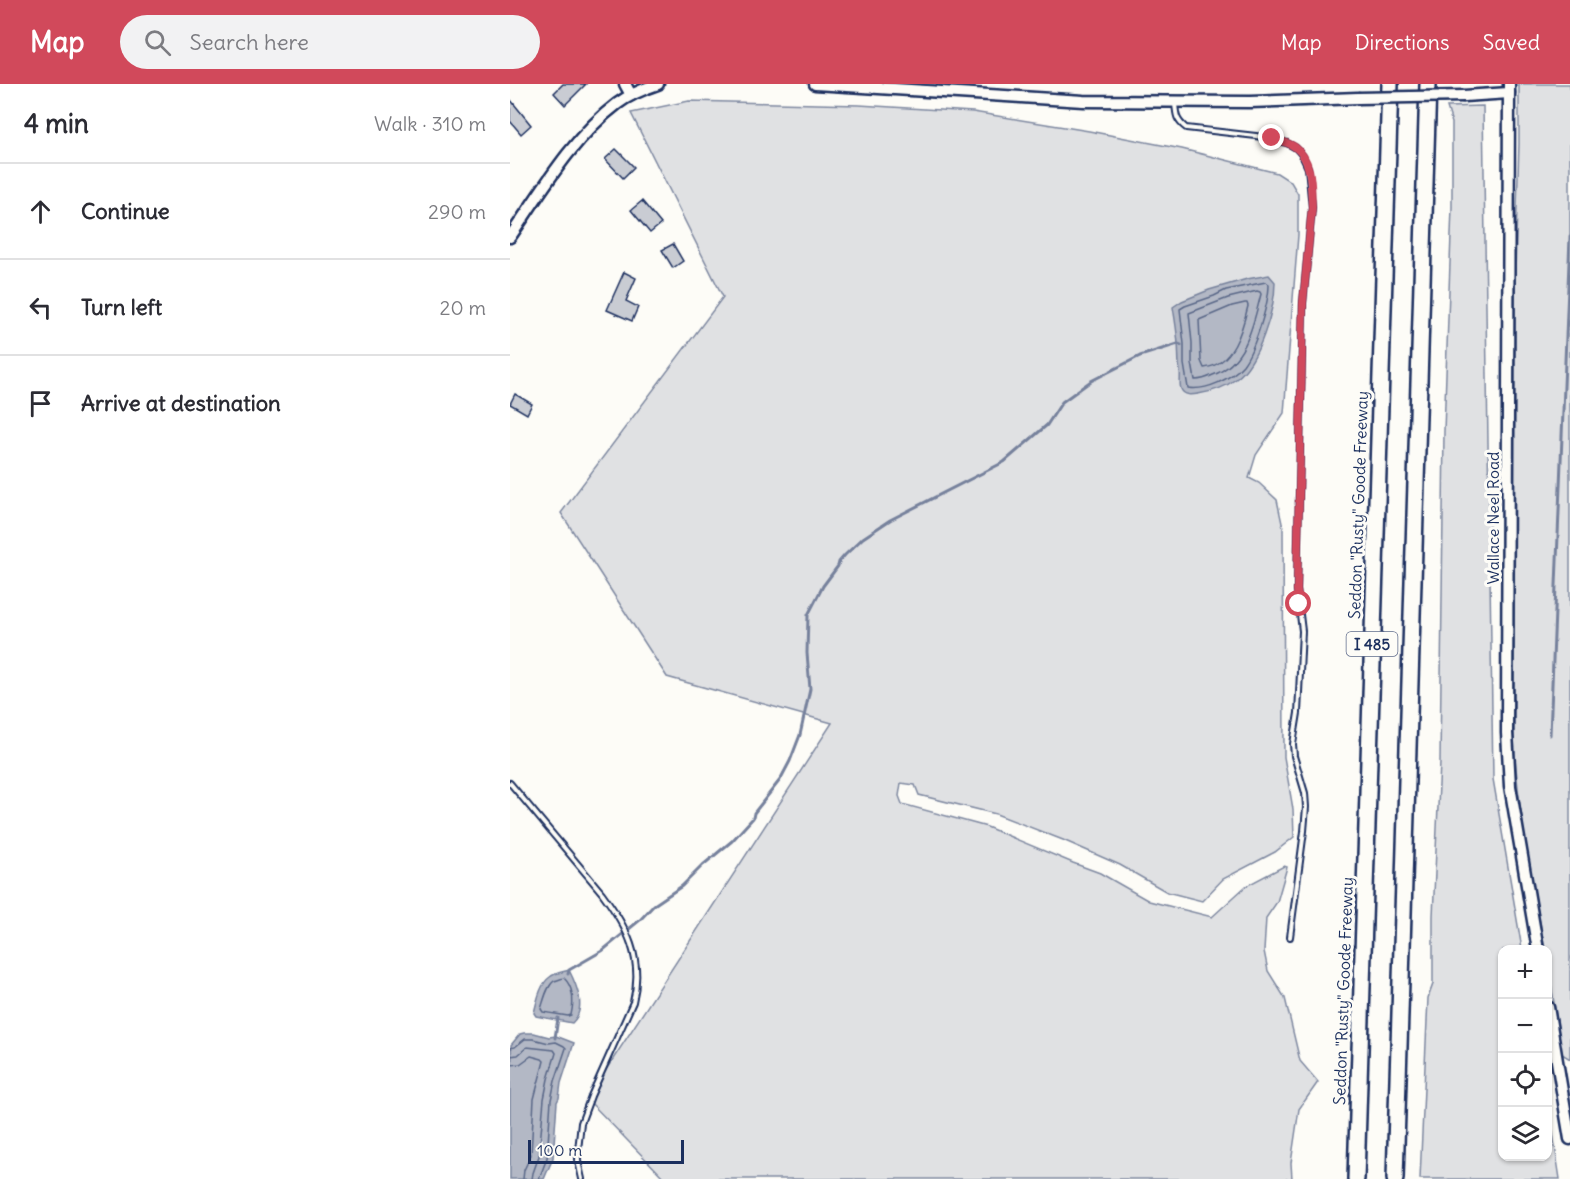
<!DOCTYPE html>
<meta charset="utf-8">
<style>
body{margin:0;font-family:Delius,sans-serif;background:#f2f2f3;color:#2b2b33}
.controls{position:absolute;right:18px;bottom:18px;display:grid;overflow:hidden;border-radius:12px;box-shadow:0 2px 4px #0004}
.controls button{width:54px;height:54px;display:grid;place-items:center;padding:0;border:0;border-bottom:2px solid #e1e1e2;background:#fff;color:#2b2b33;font:30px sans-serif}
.scale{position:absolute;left:18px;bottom:15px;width:156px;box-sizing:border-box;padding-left:6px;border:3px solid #1b2f5e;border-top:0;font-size:16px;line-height:21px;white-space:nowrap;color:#1b2f5e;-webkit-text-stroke:4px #fdfcf7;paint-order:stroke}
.stop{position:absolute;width:18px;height:18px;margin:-14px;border:4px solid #d1495b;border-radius:50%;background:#fff}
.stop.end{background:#d1495b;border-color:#fff;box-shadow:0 2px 6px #0008}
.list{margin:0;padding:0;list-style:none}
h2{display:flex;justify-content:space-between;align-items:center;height:78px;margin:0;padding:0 24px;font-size:26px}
h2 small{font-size:20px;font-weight:400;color:#7c7c81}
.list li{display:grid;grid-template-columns:39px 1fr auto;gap:18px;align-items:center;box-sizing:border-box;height:96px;padding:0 24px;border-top:2px solid #e1e1e2}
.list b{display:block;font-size:22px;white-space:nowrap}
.list em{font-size:20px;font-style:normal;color:#7c7c81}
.icon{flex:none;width:33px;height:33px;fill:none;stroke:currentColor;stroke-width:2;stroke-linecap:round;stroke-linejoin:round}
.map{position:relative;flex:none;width:1060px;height:1095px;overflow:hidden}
header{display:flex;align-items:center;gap:36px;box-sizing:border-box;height:84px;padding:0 30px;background:#d1495b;color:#fff}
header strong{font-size:28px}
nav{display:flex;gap:33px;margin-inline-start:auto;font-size:21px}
.search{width:420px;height:54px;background:#f2f2f3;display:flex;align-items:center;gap:15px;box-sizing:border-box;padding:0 21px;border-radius:33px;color:#7c7c81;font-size:22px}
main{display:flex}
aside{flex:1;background:#fff}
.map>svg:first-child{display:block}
</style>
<header>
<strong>Map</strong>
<div class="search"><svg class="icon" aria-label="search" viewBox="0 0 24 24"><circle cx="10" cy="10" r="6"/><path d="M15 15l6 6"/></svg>Search here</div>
<nav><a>Map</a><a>Directions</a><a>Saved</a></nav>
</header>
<main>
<aside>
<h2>4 min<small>Walk · 310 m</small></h2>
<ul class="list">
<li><svg class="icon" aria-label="ahead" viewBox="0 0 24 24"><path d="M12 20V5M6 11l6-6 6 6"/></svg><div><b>Continue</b></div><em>290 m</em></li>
<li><svg class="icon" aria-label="left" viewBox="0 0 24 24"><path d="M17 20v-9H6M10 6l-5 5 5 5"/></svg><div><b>Turn left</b></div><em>20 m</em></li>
<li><svg class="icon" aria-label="arrive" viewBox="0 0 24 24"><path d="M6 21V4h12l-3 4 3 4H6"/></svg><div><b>Arrive at destination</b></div></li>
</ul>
</aside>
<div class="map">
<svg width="1060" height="1095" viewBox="0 0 1060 1095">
<rect width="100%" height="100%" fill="#fdfcf7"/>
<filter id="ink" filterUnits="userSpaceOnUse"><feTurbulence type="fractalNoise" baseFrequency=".0167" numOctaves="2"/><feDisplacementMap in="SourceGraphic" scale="12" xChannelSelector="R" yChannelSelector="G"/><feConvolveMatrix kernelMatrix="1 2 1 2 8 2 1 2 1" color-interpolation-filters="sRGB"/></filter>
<g filter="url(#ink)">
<!-- green -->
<g fill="#e0e1e3" stroke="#7e88a0" stroke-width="1.5">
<path d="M 1009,0 L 1060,0 L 1060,975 L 1052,970 L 1038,881 L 1038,866 L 1035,865 C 1022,795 1007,725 1004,653 L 1005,188 L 1009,60 Z"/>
<path d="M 179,17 L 349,21 L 463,28 L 579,47 L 672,65 L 767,89 L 781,98 L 788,110 L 788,151 L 774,329 L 746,371 L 739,394 L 749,399 L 767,416 L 773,444 L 774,673 L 783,725 L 784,753 L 765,768 L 713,795 L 692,817 L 657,808 L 610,781 L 553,756 L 486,730 L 409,711 L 405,701 L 391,699 L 389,712 L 392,720 L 477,743 L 563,779 L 590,789 L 639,817 L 702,833 L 736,802 L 774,782 L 777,783 L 767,818 L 756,834 L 754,867 L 758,887 L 775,914 L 790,977 L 808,998 L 789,1025 L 781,1079 L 782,1095 L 155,1095 L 77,1015 L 322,639 L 157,593 L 51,429 L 213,213 L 121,29 Z"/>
<path d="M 973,22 L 983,695 L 1012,865 L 993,866 L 993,1072 L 1038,1072 L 1038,1017 L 1050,1095 L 910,1095 L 918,914 L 923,900 L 923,832 L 930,679 L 934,347 L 942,123 L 942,39 L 937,23 Z"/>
</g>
<!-- water -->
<g fill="#b3b8c5" stroke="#76819c" stroke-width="1.5">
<path d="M 759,191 L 765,198 C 765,225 749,278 726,295 C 716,303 701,308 688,310 C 682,311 674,312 671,305 C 669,300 671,293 670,287 C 668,278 669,269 668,260 C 667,247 665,235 663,223 L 672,217 L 699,206 L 737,195 Z"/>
<path d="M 59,886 C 67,902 77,925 62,939 L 26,932 L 24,929 C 27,917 30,900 40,893 C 45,889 53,888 59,886 Z"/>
<path d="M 14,949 L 24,949 L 39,953 L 46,952 L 64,959 L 51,999 L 49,1014 L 47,1018 L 43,1074 L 34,1095 L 0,1095 L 0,987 L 2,978 L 1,961 L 10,950 Z"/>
</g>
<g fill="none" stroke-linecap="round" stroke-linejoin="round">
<!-- shore -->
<g stroke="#586687" stroke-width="1.5">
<path d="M 756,198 L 759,200 C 759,219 745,265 733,281 C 721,295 696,307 678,304 L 674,280 L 674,260 L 670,225 L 675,222 L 704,212 L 716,206 Z"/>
<path d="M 747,207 L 750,208 L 751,210 C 743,241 736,279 703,291 C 697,294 691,296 685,296 L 682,279 L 682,259 L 679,229 L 718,214 Z"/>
<path d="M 735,219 L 737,219 L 738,222 C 732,247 723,281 694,284 L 691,277 L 689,236 L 722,222 Z"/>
<path d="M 54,894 C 64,904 64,918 61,931 L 58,932 L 33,928 L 31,925 C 34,916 37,902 44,897 C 45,897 53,894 54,894 Z"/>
<path d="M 0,964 L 5,963 L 15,955 L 23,955 L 39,959 L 46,958 L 54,962 L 56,964 L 45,997 L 41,1016 L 37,1074 L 29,1095"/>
<path d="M 0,972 L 8,971 L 17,963 L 44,966 L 46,969 L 38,995 L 34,1015 L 29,1072 L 23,1089 L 22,1095"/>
<path d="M 0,981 L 10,980 L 21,972 L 32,975 L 34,977 L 24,1015 L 21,1071 L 14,1086 L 13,1095"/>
</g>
<!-- stream -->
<g stroke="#76819c" stroke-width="3">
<path d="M 1040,651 L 1060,153"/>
<path d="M 58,890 L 59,886 L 92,867 L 130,836 L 144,821 L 172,802 L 193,781 L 222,757 L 243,734 L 244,729 L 270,696 L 280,677 L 290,651 L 300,605 L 297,569 L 298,531 L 313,502 L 328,482 L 329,478 L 335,471 L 353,454 L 380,436 L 494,378 L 537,341 L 552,318 L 581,297 L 630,272 L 668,260 L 671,261"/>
<path d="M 45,954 L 48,934"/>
</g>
</g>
<!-- building -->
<g fill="#c9ccd3" stroke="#1b2f5e" stroke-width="1.5">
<path d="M 53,0 L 76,0 L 55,21 L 44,9 Z"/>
<path d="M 0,15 L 21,41 L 11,50 L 0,37 Z"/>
<path d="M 106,65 L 124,83 L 113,94 L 95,75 Z"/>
<path d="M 132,117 L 151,140 L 140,149 L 121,126 Z"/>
<path d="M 163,160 L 173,177 L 163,184 L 152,166 Z"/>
<path d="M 114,188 L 126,194 L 116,217 L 128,223 L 122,237 L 97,226 Z"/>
<path d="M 5,310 L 22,320 L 17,330 L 0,320 Z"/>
</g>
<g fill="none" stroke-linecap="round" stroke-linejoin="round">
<defs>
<g id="service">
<path d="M 665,19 C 666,31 666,36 676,44 L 746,52 L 777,59 L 786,64 L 792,71 L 798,84 L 802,123 L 793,219 L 787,506 L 792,547 L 788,629 L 783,660 L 784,672 L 795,709 L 796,723 L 794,747 L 780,853"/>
<path d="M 0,699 L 92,809 C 117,843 134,875 123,918 L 81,1012 L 71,1039 L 68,1066 L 68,1077 L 72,1095"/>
</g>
<g id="tertiary">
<path d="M 115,0 L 121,11"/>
<path d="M 305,0 L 573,17 L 740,18 L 848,14"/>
<path d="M 999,0 L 997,649 L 1000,702 L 1028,866"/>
<path d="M 954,12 L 999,9"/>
<path d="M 0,153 C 31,108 62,54 107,20 C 119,11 133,5 148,0"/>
<path d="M 1038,923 L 1060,1055"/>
</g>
<g id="motorway">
<path d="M 846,1095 L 880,0"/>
<path d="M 885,1095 L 918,0"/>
</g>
</defs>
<!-- service casing -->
<use href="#service" stroke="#1b2f5e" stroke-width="8"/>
<!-- tertiary casing -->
<use href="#tertiary" stroke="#1b2f5e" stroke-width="15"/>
<!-- motorway casing -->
<use href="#motorway" stroke="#1b2f5e" stroke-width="20"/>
<!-- service -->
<use href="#service" stroke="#fdfcf7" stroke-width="4"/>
<!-- tertiary -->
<use href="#tertiary" stroke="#fdfcf7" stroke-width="10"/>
<!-- motorway -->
<use href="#motorway" stroke="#fdfcf7" stroke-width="15"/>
<defs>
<path id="tertiary-bridge" d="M 848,14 L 954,12"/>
</defs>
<!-- tertiary-bridge casing -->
<use href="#tertiary-bridge" stroke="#1b2f5e" stroke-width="15" stroke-linecap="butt"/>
<!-- tertiary-bridge -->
<use href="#tertiary-bridge" stroke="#fdfcf7" stroke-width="10"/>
</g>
</g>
<g fill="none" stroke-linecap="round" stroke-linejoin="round" filter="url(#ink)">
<!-- route -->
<path stroke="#d1495b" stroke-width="8" d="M 762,54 C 769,57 778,58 785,63 C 803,76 801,103 802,123 L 793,219 L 787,506 L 789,520"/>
</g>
<g text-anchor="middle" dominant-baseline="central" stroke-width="6" stroke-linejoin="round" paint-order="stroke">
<!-- shield labels -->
<rect fill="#fdfcf7" stroke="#5f6c8c" stroke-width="1.5" x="836.5" y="548" width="51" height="24" rx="4.5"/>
<g font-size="15" font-weight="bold" fill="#1b2f5e">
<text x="862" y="560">I 485</text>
</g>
<!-- street labels -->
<g font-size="16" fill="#1b2f5e" stroke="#fdfcf7">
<text transform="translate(848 421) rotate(-88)">Seddon "Rusty" Goode Freeway</text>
<text transform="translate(983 434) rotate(-90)">Wallace Neel Road</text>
<text transform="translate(833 907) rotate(-88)">Seddon "Rusty" Goode Freeway</text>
</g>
</g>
</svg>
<div class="controls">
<button>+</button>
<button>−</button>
<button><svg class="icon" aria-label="locate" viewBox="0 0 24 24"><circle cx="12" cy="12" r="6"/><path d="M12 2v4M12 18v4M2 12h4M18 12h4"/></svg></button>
<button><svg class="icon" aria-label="layers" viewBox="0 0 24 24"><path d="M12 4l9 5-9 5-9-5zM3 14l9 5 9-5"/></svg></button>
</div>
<div class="scale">100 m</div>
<div class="stop" style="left:789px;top:520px"></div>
<div class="stop end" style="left:762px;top:54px"></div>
</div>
</main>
